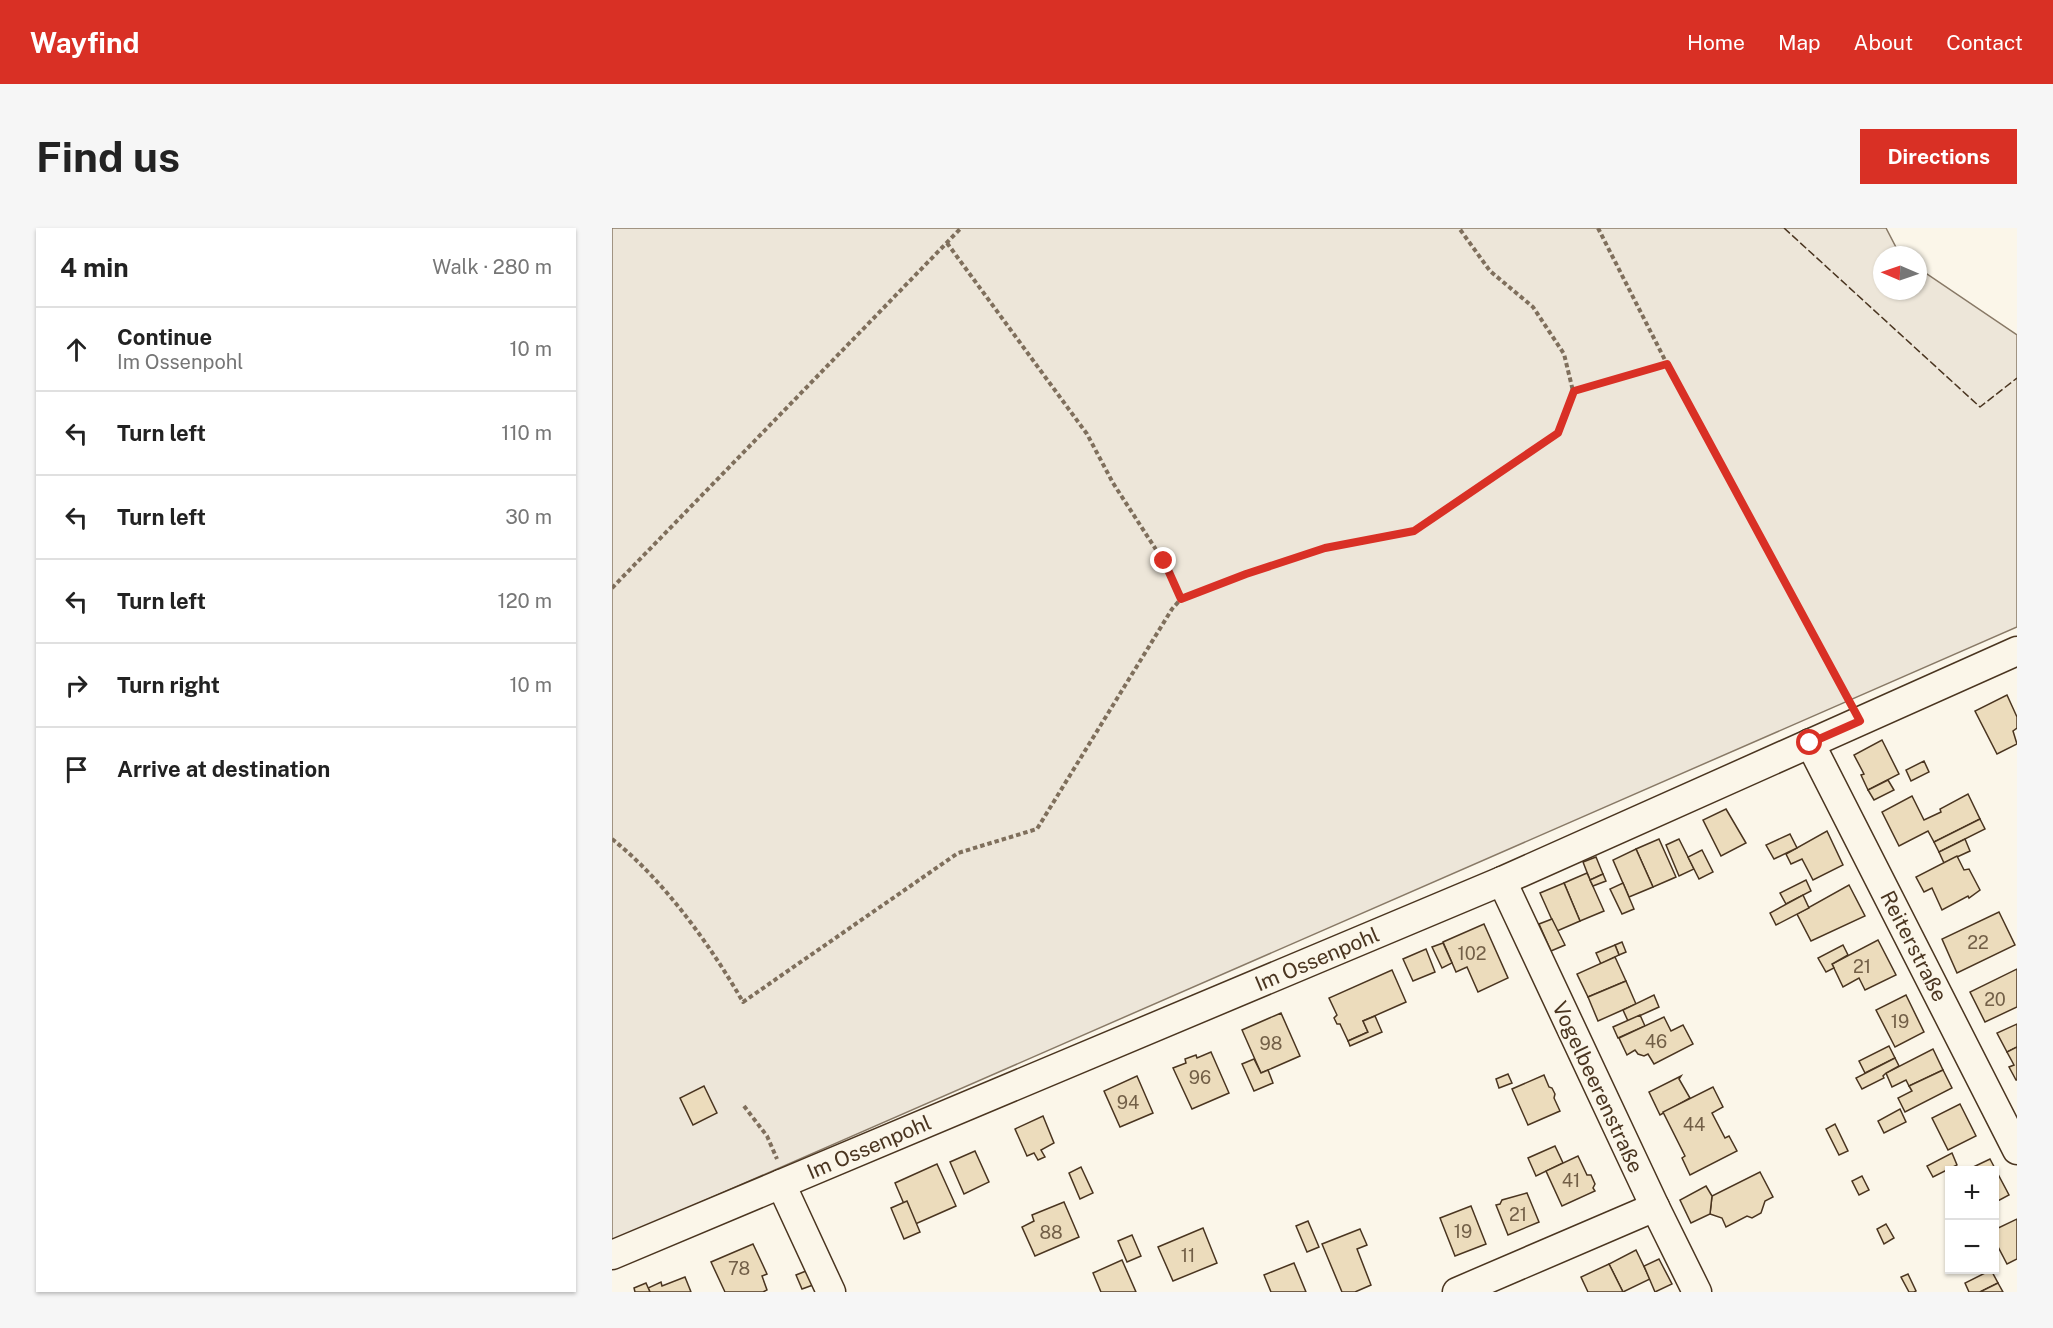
<!DOCTYPE html>
<meta charset="utf-8">
<style>
body{margin:0;font-family:"Public Sans",sans-serif;background:#f6f6f6;color:#222}
.controls{position:absolute;right:18px;bottom:18px;display:grid;overflow:hidden;border-radius:0px;box-shadow:0 2px 4px #0004}
.controls button{width:54px;height:54px;display:grid;place-items:center;padding:0;border:0;border-bottom:2px solid #e0e0e0;background:#fff;color:#222;font:30px sans-serif}
.compass{position:absolute;left:1261px;top:18px;width:54px;height:54px;border-radius:50%;background:#fff;box-shadow:0 2px 4px #0004;rotate:272deg}
.stop{position:absolute;width:18px;height:18px;margin:-14px;border:4px solid #d93025;border-radius:50%;background:#fff}
.stop.end{background:#d93025;border-color:#fff;box-shadow:0 2px 6px #0008}
.list{margin:0;padding:0;list-style:none}
h2{display:flex;justify-content:space-between;align-items:center;height:78px;margin:0;padding:0 24px;font-size:26px}
h2 small{font-size:20px;font-weight:400;color:#767676}
.list li{display:grid;grid-template-columns:39px 1fr auto;gap:18px;align-items:center;box-sizing:border-box;height:84px;padding:0 24px;border-top:2px solid #e0e0e0}
.list b{display:block;font-size:22px;white-space:nowrap}
.list p{margin:0;font-size:20px;white-space:nowrap;color:#767676}
.list em{font-size:20px;font-style:normal;color:#767676}
.icon{flex:none;width:33px;height:33px;fill:none;stroke:currentColor;stroke-width:2;stroke-linecap:round;stroke-linejoin:round}
.map{position:relative;flex:none;width:1405px;height:1064px;overflow:hidden;border-radius:0px}
header{display:flex;align-items:center;gap:36px;box-sizing:border-box;height:84px;padding:0 30px;background:#d93025;color:#fff}
header strong{font-size:28px}
nav{display:flex;gap:33px;margin-inline-start:auto;font-size:21px}
.intro{display:flex;align-items:center;justify-content:space-between;box-sizing:border-box;height:144px;padding:0 36px}
h1{margin:0;font-size:42px}
.button{padding:15px 27px;border-radius:0px;background:#d93025;color:#fff;font-size:21px;font-weight:700}
main{display:flex;gap:36px;padding:0 36px}
aside{flex:1;background:#fff;border-radius:0px;box-shadow:0 2px 4px #0004}
.map>svg:first-child{display:block}
</style>
<header>
<strong>Wayfind</strong>
<nav><a>Home</a><a>Map</a><a>About</a><a>Contact</a></nav>
</header>
<div class="intro"><h1>Find us</h1><a class="button">Directions</a></div>
<main>
<aside>
<h2>4 min<small>Walk · 280 m</small></h2>
<ul class="list">
<li><svg class="icon" aria-label="ahead" viewBox="0 0 24 24"><path d="M12 20V5M6 11l6-6 6 6"/></svg><div><b>Continue</b><p>Im Ossenpohl</p></div><em>10 m</em></li>
<li><svg class="icon" aria-label="left" viewBox="0 0 24 24"><path d="M17 20v-9H6M10 6l-5 5 5 5"/></svg><div><b>Turn left</b></div><em>110 m</em></li>
<li><svg class="icon" aria-label="left" viewBox="0 0 24 24"><path d="M17 20v-9H6M10 6l-5 5 5 5"/></svg><div><b>Turn left</b></div><em>30 m</em></li>
<li><svg class="icon" aria-label="left" viewBox="0 0 24 24"><path d="M17 20v-9H6M10 6l-5 5 5 5"/></svg><div><b>Turn left</b></div><em>120 m</em></li>
<li><svg class="icon" aria-label="right" viewBox="0 0 24 24"><path d="M7 20v-9h11M14 6l5 5-5 5"/></svg><div><b>Turn right</b></div><em>10 m</em></li>
<li><svg class="icon" aria-label="arrive" viewBox="0 0 24 24"><path d="M6 21V4h12l-3 4 3 4H6"/></svg><div><b>Arrive at destination</b></div></li>
</ul>
</aside>
<div class="map">
<svg width="1405" height="1064" viewBox="0 0 1405 1064">
<rect width="100%" height="100%" fill="#fbf6e9"/>
<!-- green -->
<path fill="#ede6d9" stroke="#887966" stroke-width="1.5" d="M 0,0 L 1274,0 L 1288,27 L 1270,27 L 1270,63 L 1306,63 L 1306,40 L 1405,107 L 1405,399 L 0,1013 Z"/>
<!-- building -->
<g fill="#ecdcbc" stroke="#4a3520" stroke-width="1.5">
<path d="M 1395,467 L 1405,489 L 1405,500 L 1401,503 L 1405,516 L 1385,526 L 1363,483 Z"/>
<path d="M 1270,512 L 1287,546 L 1256,562 L 1249,547 L 1252,546 L 1242,527 Z"/>
<path d="M 1312,533 L 1317,544 L 1299,553 L 1294,542 Z"/>
<path d="M 1276,552 L 1282,562 L 1262,572 L 1256,562 Z"/>
<path d="M 1356,566 L 1368,591 L 1322,614 L 1316,603 L 1287,618 L 1270,584 L 1300,568 L 1312,592 L 1329,584 L 1328,581 Z"/>
<path d="M 1114,581 L 1134,615 L 1109,628 L 1091,592 Z"/>
<path d="M 1368,591 L 1373,601 L 1327,624 L 1322,614 Z"/>
<path d="M 1215,603 L 1231,637 L 1201,652 L 1190,631 L 1179,636 L 1174,626 Z"/>
<path d="M 1178,606 L 1185,620 L 1162,631 L 1154,617 Z"/>
<path d="M 1047,611 L 1064,649 L 1041,659 L 1024,621 Z"/>
<path d="M 1067,611 L 1082,641 L 1067,648 L 1054,617 Z"/>
<path d="M 1353,611 L 1358,623 L 1332,635 L 1327,624 Z"/>
<path d="M 1024,621 L 1041,659 L 1017,669 L 1001,632 Z"/>
<path d="M 1090,622 L 1101,644 L 1087,651 L 1076,629 Z"/>
<path d="M 1345,628 L 1352,642 L 1357,641 L 1368,662 L 1357,670 L 1356,668 L 1330,682 L 1320,660 L 1312,664 L 1304,649 Z"/>
<path d="M 984,629 L 991,646 L 978,652 L 971,634 Z"/>
<path d="M 975,645 L 992,683 L 968,693 L 952,655 Z"/>
<path d="M 991,646 L 994,653 L 981,658 L 978,652 Z"/>
<path d="M 1194,652 L 1199,663 L 1174,676 L 1168,665 Z"/>
<path d="M 952,655 L 968,693 L 945,703 L 928,665 Z"/>
<path d="M 1011,655 L 1022,681 L 1010,686 L 998,661 Z"/>
<path d="M 1237,657 L 1253,688 L 1199,713 L 1185,686 Z"/>
<path d="M 1191,667 L 1197,680 L 1164,697 L 1158,685 Z"/>
<path d="M 1387,684 L 1403,717 L 1345,745 L 1330,711 Z"/>
<path d="M 940,691 L 953,717 L 939,723 L 927,696 Z"/>
<path d="M 872,696 L 896,750 L 866,764 L 855,739 L 844,744 L 831,714 Z"/>
<path d="M 1266,712 L 1284,747 L 1253,762 L 1247,750 L 1231,759 L 1220,736 Z"/>
<path d="M 1010,714 L 1014,724 L 1007,727 L 1003,717 Z"/>
<path d="M 831,715 L 840,735 L 830,740 L 820,719 Z"/>
<path d="M 1003,717 L 1007,727 L 989,736 L 984,725 Z"/>
<path d="M 1231,717 L 1236,727 L 1220,736 L 1222,740 L 1214,744 L 1206,730 Z"/>
<path d="M 814,721 L 823,744 L 801,753 L 791,731 Z"/>
<path d="M 1003,729 L 1014,753 L 976,769 L 965,746 Z"/>
<path d="M 1405,741 L 1405,779 L 1373,794 L 1358,764 Z"/>
<path d="M 780,742 L 794,774 L 751,793 L 756,804 L 736,813 L 728,796 L 725,796 L 722,790 L 725,787 L 717,770 Z"/>
<path d="M 1014,753 L 1024,776 L 986,793 L 976,769 Z"/>
<path d="M 1042,767 L 1047,779 L 1016,793 L 1011,782 Z"/>
<path d="M 1294,767 L 1312,804 L 1283,819 L 1264,782 Z"/>
<path d="M 669,785 L 688,828 L 649,845 L 630,802 Z"/>
<path d="M 1028,787 L 1033,798 L 1006,810 L 1001,799 Z"/>
<path d="M 763,788 L 770,804 L 738,818 L 736,813 L 756,804 L 751,793 Z"/>
<path d="M 1052,789 L 1059,803 L 1071,797 L 1081,816 L 1042,836 L 1036,826 L 1032,828 L 1026,826 L 1023,822 L 1015,827 L 1007,810 Z"/>
<path d="M 1405,796 L 1405,819 L 1395,824 L 1385,805 Z"/>
<path d="M 1277,818 L 1283,830 L 1253,845 L 1247,833 Z"/>
<path d="M 1405,819 L 1405,852 L 1404,852 L 1397,839 L 1402,837 L 1395,824 Z"/>
<path d="M 1321,821 L 1331,842 L 1297,858 L 1294,852 L 1280,859 L 1274,845 Z"/>
<path d="M 599,824 L 617,865 L 580,881 L 561,840 L 574,835 L 573,831 L 584,827 L 585,830 Z"/>
<path d="M 1283,830 L 1287,838 L 1274,845 L 1271,848 L 1272,850 L 1250,861 L 1244,850 Z"/>
<path d="M 642,831 L 649,845 L 656,842 L 661,855 L 642,863 L 630,836 Z"/>
<path d="M 1331,842 L 1340,860 L 1293,884 L 1286,870 L 1300,863 L 1297,858 Z"/>
<path d="M 896,846 L 900,855 L 887,860 L 884,851 Z"/>
<path d="M 932,847 L 937,859 L 940,860 L 943,866 L 942,870 L 948,883 L 916,897 L 900,861 Z"/>
<path d="M 525,848 L 541,885 L 508,899 L 492,863 Z"/>
<path d="M 1069,848 L 1067,851 L 1078,870 L 1048,887 L 1037,864 Z"/>
<path d="M 92,858 L 105,885 L 81,897 L 68,870 Z"/>
<path d="M 1101,859 L 1111,879 L 1100,885 L 1113,910 L 1117,908 L 1125,923 L 1078,947 L 1070,930 L 1073,928 L 1051,884 Z"/>
<path d="M 1348,876 L 1364,908 L 1336,922 L 1320,890 Z"/>
<path d="M 1288,881 L 1294,894 L 1272,905 L 1266,893 Z"/>
<path d="M 431,888 L 442,915 L 429,922 L 433,929 L 426,932 L 422,925 L 415,928 L 403,901 Z"/>
<path d="M 1223,896 L 1236,923 L 1227,927 L 1214,901 Z"/>
<path d="M 943,918 L 951,935 L 924,948 L 916,930 Z"/>
<path d="M 363,923 L 377,954 L 352,966 L 338,934 Z"/>
<path d="M 1340,925 L 1345,937 L 1321,949 L 1315,938 Z"/>
<path d="M 966,928 L 975,947 L 979,947 L 983,956 L 981,960 L 983,963 L 950,978 L 934,943 Z"/>
<path d="M 1378,931 L 1397,967 L 1382,975 L 1382,942 L 1355,942 Z"/>
<path d="M 325,936 L 344,978 L 301,997 L 283,955 Z"/>
<path d="M 469,939 L 481,965 L 468,971 L 457,945 Z"/>
<path d="M 1148,944 L 1161,969 L 1153,973 L 1149,985 L 1140,990 L 1135,988 L 1114,999 L 1110,990 L 1098,986 L 1100,968 Z"/>
<path d="M 1250,948 L 1257,962 L 1247,967 L 1240,953 Z"/>
<path d="M 1094,958 L 1100,968 L 1098,986 L 1079,995 L 1068,972 Z"/>
<path d="M 915,965 L 927,994 L 896,1007 L 884,977 L 888,976 L 890,972 Z"/>
<path d="M 295,973 L 308,1004 L 292,1011 L 279,980 Z"/>
<path d="M 452,974 L 467,1009 L 423,1028 L 410,999 L 422,993 L 420,987 Z"/>
<path d="M 859,978 L 874,1016 L 843,1028 L 828,990 Z"/>
<path d="M 1405,991 L 1405,1031 L 1395,1036 L 1382,1011 L 1382,1002 Z"/>
<path d="M 696,993 L 707,1019 L 695,1024 L 684,998 Z"/>
<path d="M 1274,996 L 1282,1010 L 1272,1016 L 1265,1001 Z"/>
<path d="M 591,1000 L 605,1035 L 561,1053 L 546,1019 Z"/>
<path d="M 748,1001 L 755,1017 L 745,1021 L 759,1057 L 743,1064 L 730,1064 L 710,1016 Z"/>
<path d="M 520,1007 L 529,1028 L 515,1034 L 506,1013 Z"/>
<path d="M 141,1016 L 155,1046 L 150,1048 L 155,1062 L 151,1064 L 113,1064 L 99,1034 Z"/>
<path d="M 1024,1022 L 1038,1051 L 1011,1064 L 997,1036 Z"/>
<path d="M 1047,1031 L 1060,1056 L 1043,1064 L 1032,1038 Z"/>
<path d="M 510,1032 L 524,1064 L 489,1064 L 481,1045 Z"/>
<path d="M 682,1035 L 694,1064 L 659,1064 L 652,1047 Z"/>
<path d="M 997,1036 L 1011,1064 L 976,1064 L 969,1049 Z"/>
<path d="M 1379,1042 L 1386,1055 L 1368,1064 L 1357,1064 L 1353,1055 Z"/>
<path d="M 194,1043 L 201,1057 L 190,1061 L 184,1047 Z"/>
<path d="M 1296,1046 L 1304,1063 L 1302,1064 L 1297,1064 L 1289,1049 Z"/>
<path d="M 73,1049 L 79,1064 L 38,1064 L 36,1060 L 49,1054 L 50,1058 Z"/>
<path d="M 34,1055 L 38,1064 L 23,1064 L 22,1060 Z"/>
<path d="M 1386,1055 L 1391,1064 L 1368,1064 Z"/>
</g>
<g fill="none" stroke-linecap="round" stroke-linejoin="round">
<defs>
<g id="minor">
<path d="M 1198,515 L 1405,922"/>
<path d="M 890,653 L 1043,979 L 1085,1064"/>
<path d="M 169,956 L 219,1064"/>
<path d="M 0,1027 L 890,653 L 1405,423"/>
<path d="M 845,1064 L 1043,979"/>
</g>
</defs>
<!-- minor casing -->
<use href="#minor" stroke="#4a3520" stroke-width="31"/>
<!-- path -->
<g stroke="#7f6f5c" stroke-width="4" stroke-dasharray="4.5 3" stroke-linecap="butt">
<path d="M 986,0 L 1055,136 L 1236,471"/>
<path d="M 335,15 L 475,206 L 501,255 L 552,334 L 569,371"/>
<path d="M 961,163 L 1055,136"/>
<path d="M 0,360 L 349,0"/>
<path d="M 0,611 C 51,651 99,718 131,774 L 346,625 L 425,601 L 560,381 L 569,371 L 634,346 L 713,320 L 802,303 L 946,205 L 961,163 L 952,126 L 921,79 L 878,43 L 847,0"/>
<path d="M 132,878 L 155,908 L 165,931"/>
</g>
<!-- minor -->
<use href="#minor" stroke="#fbf6e9" stroke-width="28"/>
<!-- fence -->
<path stroke="#4a3520" stroke-width="1.5" stroke-dasharray="8 3" stroke-linecap="butt" d="M 1172,0 L 1368,179 L 1405,150"/>
</g>
<g fill="none" stroke-linecap="round" stroke-linejoin="round">
<!-- route -->
<path stroke="#d93025" stroke-width="8" d="M 552,333 L 569,371 L 634,346 L 713,320 L 802,303 L 946,205 L 962,163 L 1055,136 L 1248,493 L 1198,515"/>
</g>
<g text-anchor="middle" dominant-baseline="central" stroke-width="4.5" stroke-linejoin="round" paint-order="stroke">
<!-- number labels -->
<g font-size="18" fill="#725f47">
<text x="1366" y="714">22</text>
<text x="860" y="725">102</text>
<text x="1250" y="738">21</text>
<text x="1383" y="771">20</text>
<text x="1288" y="793">19</text>
<text x="1044" y="813">46</text>
<text x="659" y="815">98</text>
<text x="588" y="849">96</text>
<text x="516" y="874">94</text>
<text x="1082" y="896">44</text>
<text x="959" y="952">41</text>
<text x="906" y="986">21</text>
<text x="851" y="1003">19</text>
<text x="439" y="1004">88</text>
<text x="576" y="1027">11</text>
<text x="127" y="1040">78</text>
</g>
<!-- street labels -->
<g font-size="21" fill="#4a3520" stroke="#fbf6e9">
<text transform="translate(1302 718) rotate(63)">Reiterstraße</text>
<text transform="translate(705 731) rotate(-23)">Im Ossenpohl</text>
<text transform="translate(986 859) rotate(65)">Vogelbeerenstraße</text>
<text transform="translate(257 919) rotate(-23)">Im Ossenpohl</text>
</g>
</g>
</svg>
<div class="controls">
<button>+</button>
<button>−</button>
</div>
<svg class="compass" viewBox="-18 -18 36 36"><path d="M0-13l5 13h-10z" fill="#e53935"/><path d="M0 13l5-13h-10z" fill="#767676"/></svg>
<div class="stop" style="left:1198px;top:515px"></div>
<div class="stop end" style="left:552px;top:333px"></div>
</div>
</main>
